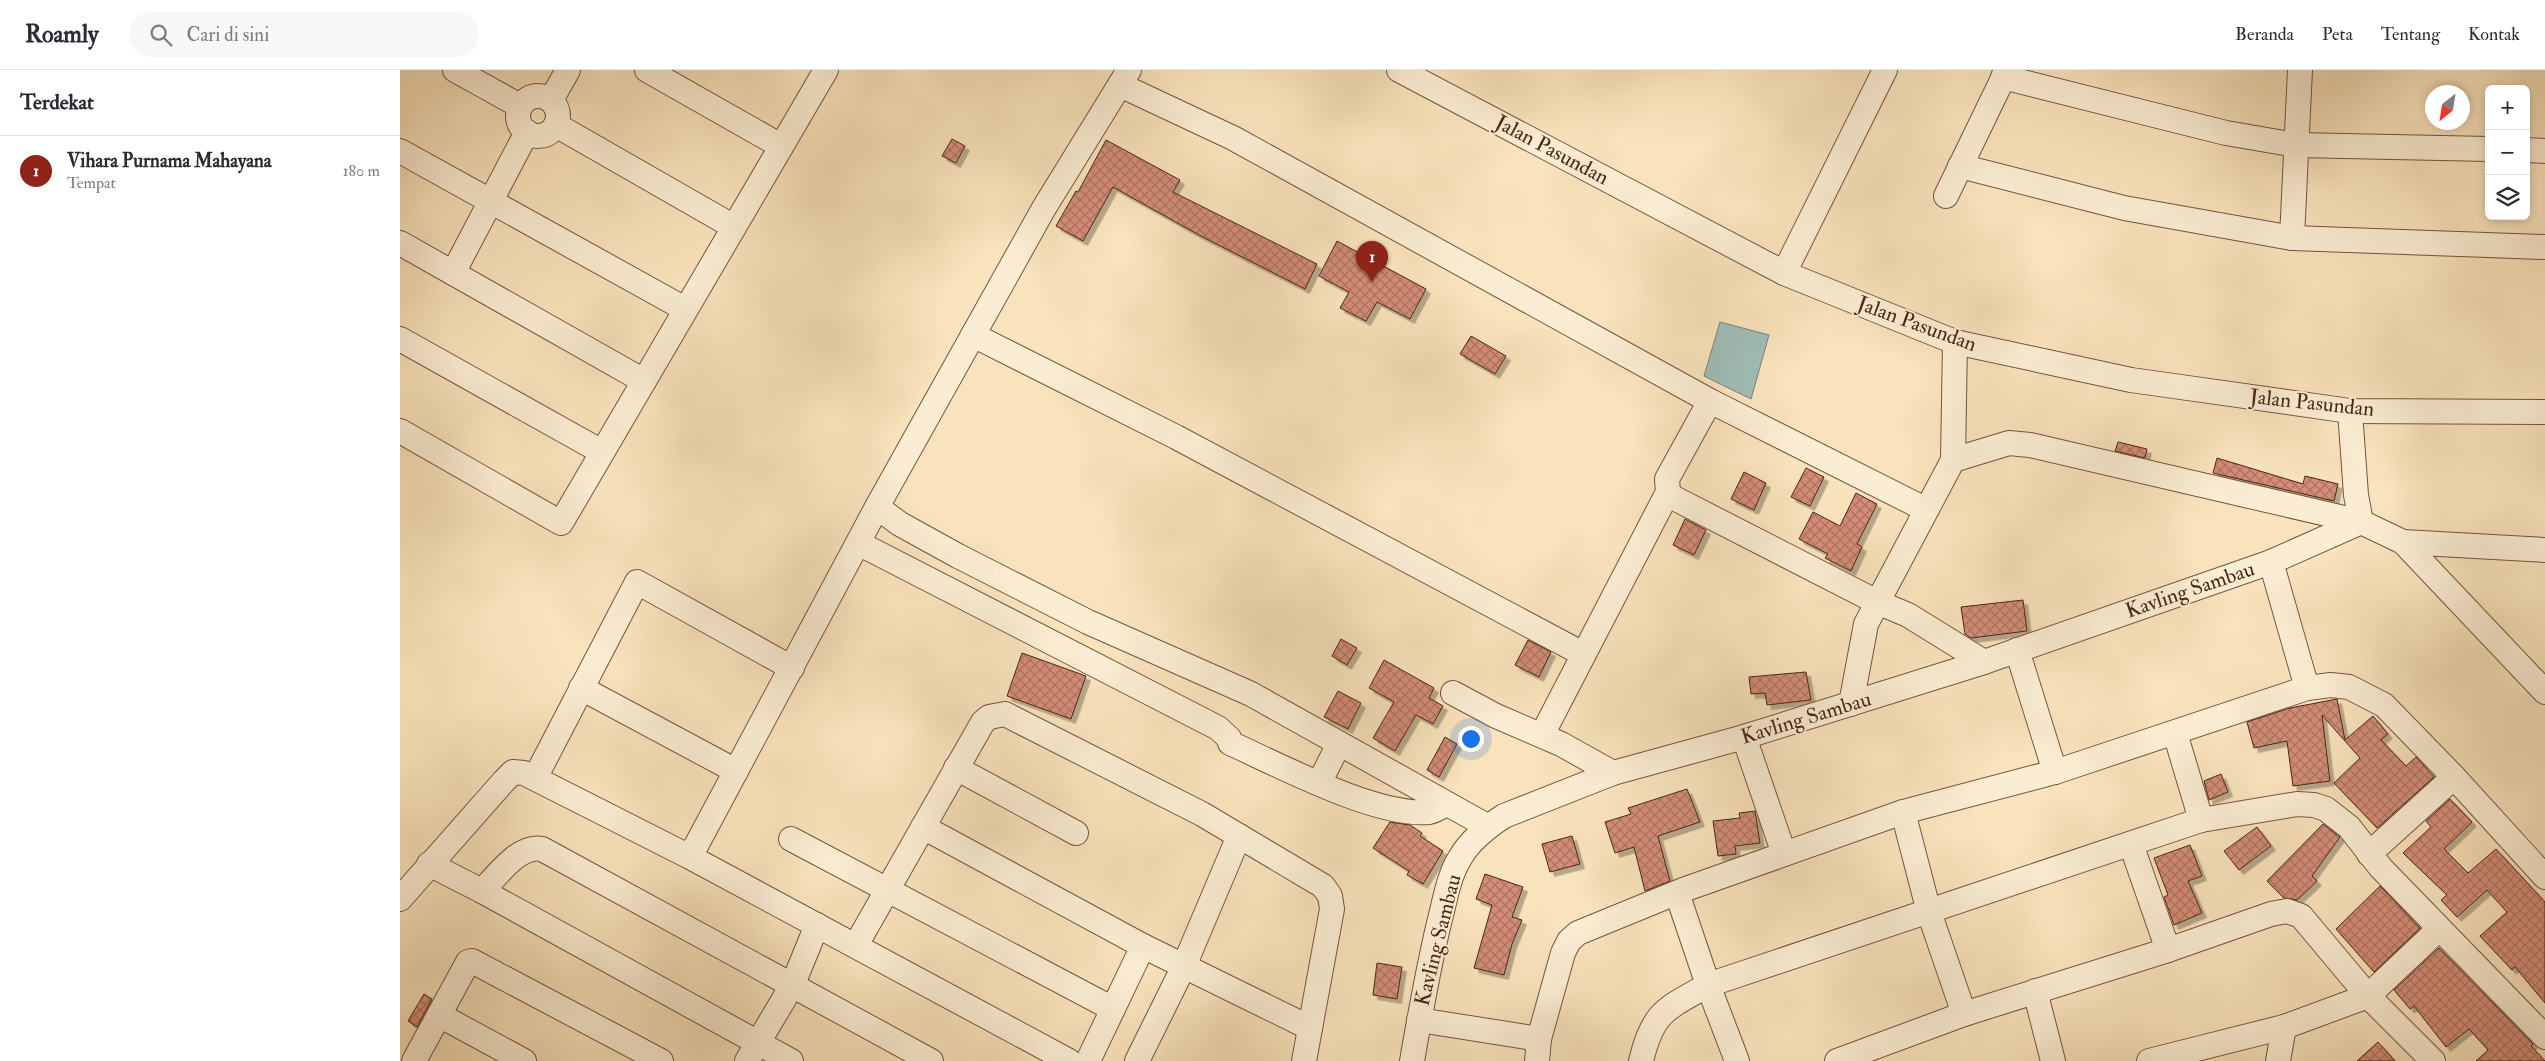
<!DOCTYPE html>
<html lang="id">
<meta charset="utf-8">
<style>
body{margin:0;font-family:"IM FELL Double Pica",serif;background:#f7f7f7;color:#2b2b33}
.controls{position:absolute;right:15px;top:15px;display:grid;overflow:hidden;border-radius:8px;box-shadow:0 2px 8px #0003}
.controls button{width:45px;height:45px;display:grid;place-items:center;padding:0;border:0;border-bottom:1px solid #e1e1e2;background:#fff;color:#2b2b33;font:25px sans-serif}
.compass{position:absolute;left:2025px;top:15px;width:45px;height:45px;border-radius:50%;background:#fff;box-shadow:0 2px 8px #0003;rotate:210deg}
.you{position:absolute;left:1070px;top:668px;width:18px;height:18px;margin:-12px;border:4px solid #fff;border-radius:50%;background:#1a73e8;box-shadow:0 0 0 8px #1a73e833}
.badge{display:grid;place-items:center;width:32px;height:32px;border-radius:50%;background:#8f2418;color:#fff;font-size:16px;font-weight:700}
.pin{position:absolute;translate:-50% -41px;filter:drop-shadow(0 1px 2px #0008)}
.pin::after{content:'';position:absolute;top:26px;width:18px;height:15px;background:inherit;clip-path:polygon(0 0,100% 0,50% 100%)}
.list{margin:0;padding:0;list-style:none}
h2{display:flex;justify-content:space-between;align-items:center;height:65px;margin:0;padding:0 20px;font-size:21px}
h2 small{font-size:16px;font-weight:400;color:#7c7c81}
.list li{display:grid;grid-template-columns:32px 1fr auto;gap:15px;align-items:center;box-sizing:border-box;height:70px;padding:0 20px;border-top:1px solid #e1e1e2}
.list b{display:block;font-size:19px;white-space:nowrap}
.list p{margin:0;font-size:16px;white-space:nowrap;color:#7c7c81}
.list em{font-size:16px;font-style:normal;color:#7c7c81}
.icon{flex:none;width:28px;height:28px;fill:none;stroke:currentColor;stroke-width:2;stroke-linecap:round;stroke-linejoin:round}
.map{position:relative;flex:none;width:2145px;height:991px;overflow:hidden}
header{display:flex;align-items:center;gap:30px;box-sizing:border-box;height:70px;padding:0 25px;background:#fff;border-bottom:1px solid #e1e1e2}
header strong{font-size:24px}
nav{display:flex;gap:28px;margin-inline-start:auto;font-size:18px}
.search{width:350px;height:45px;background:#f7f7f7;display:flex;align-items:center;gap:12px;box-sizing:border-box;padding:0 18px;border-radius:28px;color:#7c7c81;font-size:19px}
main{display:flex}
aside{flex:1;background:#fff}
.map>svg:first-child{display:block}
</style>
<header>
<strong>Roamly</strong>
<div class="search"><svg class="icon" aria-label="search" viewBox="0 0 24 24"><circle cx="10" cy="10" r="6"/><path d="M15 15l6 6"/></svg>Cari di sini</div>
<nav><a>Beranda</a><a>Peta</a><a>Tentang</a><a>Kontak</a></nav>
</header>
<main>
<aside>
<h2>Terdekat<small></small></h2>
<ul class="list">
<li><span class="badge">1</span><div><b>Vihara Purnama Mahayana</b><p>Tempat</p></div><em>180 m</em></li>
</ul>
</aside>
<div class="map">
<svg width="2145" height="991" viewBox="0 0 2145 991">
<defs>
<pattern id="building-cross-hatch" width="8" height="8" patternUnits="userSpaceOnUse" patternTransform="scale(1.25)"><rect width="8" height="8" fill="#d48d78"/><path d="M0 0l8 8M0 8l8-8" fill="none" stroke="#ae7361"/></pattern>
<filter id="shadow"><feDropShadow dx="4.5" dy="4.5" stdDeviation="0" flood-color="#0004"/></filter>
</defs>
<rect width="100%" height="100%" fill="#f9e3bc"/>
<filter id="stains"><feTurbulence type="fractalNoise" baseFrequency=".004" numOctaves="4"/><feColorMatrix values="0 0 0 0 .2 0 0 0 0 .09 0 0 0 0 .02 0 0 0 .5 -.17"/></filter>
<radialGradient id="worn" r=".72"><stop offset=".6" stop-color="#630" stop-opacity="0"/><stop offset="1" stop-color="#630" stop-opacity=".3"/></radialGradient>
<!-- water -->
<path fill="#a0bdb7" stroke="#7d8077" d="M 1320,252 L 1369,265 L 1351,329 L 1304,306 Z"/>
<!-- building -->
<g fill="url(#building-cross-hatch)" stroke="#482516" filter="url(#shadow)">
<path d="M 552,69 L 565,76 L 556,93 L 542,86 Z"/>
<path d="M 706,70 L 780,110 L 773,122 L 917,194 L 905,219 L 799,165 L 713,117 L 683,171 L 656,156 L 676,121 L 678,122 Z"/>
<path d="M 937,171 L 1026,219 L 1010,249 L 977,232 L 966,251 L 940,238 L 949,222 L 919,206 Z"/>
<path d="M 1071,266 L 1106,286 L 1095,304 L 1060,284 Z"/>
<path d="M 1718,372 L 1747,379 L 1745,388 L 1715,381 Z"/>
<path d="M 1817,388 L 1903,414 L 1905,406 L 1938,414 L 1934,431 L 1813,403 Z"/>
<path d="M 1406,398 L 1424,407 L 1410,436 L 1391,427 Z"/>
<path d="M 1344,402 L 1366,413 L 1354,440 L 1331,429 Z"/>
<path d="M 1456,423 L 1477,434 L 1457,474 L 1462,477 L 1451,501 L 1425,488 L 1428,484 L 1399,469 L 1413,442 L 1440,456 Z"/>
<path d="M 1285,449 L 1306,460 L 1294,485 L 1273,475 Z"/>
<path d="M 1623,530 L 1627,561 L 1571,568 L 1565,564 L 1561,537 Z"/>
<path d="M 941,569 L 957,578 L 947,595 L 932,586 Z"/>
<path d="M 1128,570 L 1151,582 L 1139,607 L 1115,595 Z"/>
<path d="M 622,583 L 686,606 L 671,649 L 607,626 Z"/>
<path d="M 984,590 L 1034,618 L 1029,628 L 1043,636 L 1033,654 L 1016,645 L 995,681 L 973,668 L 994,632 L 969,618 Z"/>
<path d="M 1406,602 L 1411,630 L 1367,635 L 1365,623 L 1351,624 L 1349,607 Z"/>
<path d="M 938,621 L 961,633 L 948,659 L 924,647 Z"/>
<path d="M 1937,629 L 1945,670 L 1973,646 L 1988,664 L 1981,670 L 2006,696 L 2016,687 L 2034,707 L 1977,758 L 1934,713 L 1960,688 L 1922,645 L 1930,711 L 1893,716 L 1887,671 L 1854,678 L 1847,652 L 1890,638 Z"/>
<path d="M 1045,667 L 1057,674 L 1039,707 L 1027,700 Z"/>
<path d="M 1821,704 L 1828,722 L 1809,730 L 1804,711 Z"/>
<path d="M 1287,719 L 1300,752 L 1258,766 L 1270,811 L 1245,821 L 1234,777 L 1215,783 L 1205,752 L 1231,744 L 1228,738 Z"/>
<path d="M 2050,729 L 2072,752 L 2044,779 L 2068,803 L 2096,779 L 2145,832 L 2145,933 L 2115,897 L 2112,900 L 2080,866 L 2107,842 L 2087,820 L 2057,847 L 2041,830 L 2047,825 L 2003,783 L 2031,757 L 2026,751 Z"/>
<path d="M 1355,741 L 1360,773 L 1335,776 L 1336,784 L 1318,786 L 1313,751 L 1340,748 L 1339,743 Z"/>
<path d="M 990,752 L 1010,755 L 1022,763 L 1020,766 L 1043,781 L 1023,814 L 1007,805 L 1009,801 L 973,778 Z"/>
<path d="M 1923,754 L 1940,767 L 1912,806 L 1917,811 L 1897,830 L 1884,828 L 1867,811 Z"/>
<path d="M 1857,757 L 1871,776 L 1839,800 L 1824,781 Z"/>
<path d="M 1172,766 L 1180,794 L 1150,802 L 1142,774 Z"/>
<path d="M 1790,775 L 1802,806 L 1788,811 L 1802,843 L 1774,855 L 1764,827 L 1768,825 L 1754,788 Z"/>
<path d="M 1085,804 L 1123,817 L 1112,847 L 1122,850 L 1112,874 L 1104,905 L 1074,898 L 1092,835 L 1076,829 Z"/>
<path d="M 1980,816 L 2020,858 L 1974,902 L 1936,859 Z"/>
<path d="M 2039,878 L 2133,974 L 2131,976 L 2145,991 L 2076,991 L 2088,980 L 2069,959 L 2046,977 L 2014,936 L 2010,939 L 1994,920 Z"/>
<path d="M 977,893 L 1002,897 L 997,929 L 973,925 Z"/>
<path d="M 24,924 L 32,929 L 17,957 L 8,951 Z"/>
<path d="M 1978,972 L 1995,991 L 1957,991 Z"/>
</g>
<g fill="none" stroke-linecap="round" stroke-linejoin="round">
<defs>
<g id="minor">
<path d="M 55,0 L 120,36"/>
<path d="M 247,0 L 381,76"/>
<path d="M 999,0 L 1384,203 L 1555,272 L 1731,310 L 1950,341 L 2145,342"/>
<path d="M 1603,7 L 1826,63 L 1896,75 L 2089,79"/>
<path d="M 720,15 L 833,68 L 1310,331 L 1525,439"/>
<circle cx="138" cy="46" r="20"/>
<path d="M 151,30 L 168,0"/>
<path d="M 156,55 L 334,157"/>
<path d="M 2126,80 L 2145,81"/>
<path d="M 0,81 L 285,239"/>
<path d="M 1560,96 L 1724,138 L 1892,168 L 2145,177"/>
<path d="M 1546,126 L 1607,0"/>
<path d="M 1892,168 L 1900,0"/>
<path d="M 0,173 L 244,311"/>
<path d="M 53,203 L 127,62"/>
<path d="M 1384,203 L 1485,0"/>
<path d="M 573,265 L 776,367 L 1183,584"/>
<path d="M 0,269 L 202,382"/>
<path d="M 1310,331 L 1267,409 L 1268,422 L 1274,428 L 1477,532 L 1508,545 L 1584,592"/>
<path d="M 1950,341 L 1956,425 L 1961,452"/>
<path d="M 0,361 L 161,453 L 426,0"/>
<path d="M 1553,390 L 1609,373 L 1630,375 L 1961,452 L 2003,472 L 2145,622"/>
<path d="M 477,437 L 500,454 L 558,486 L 688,552 L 851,624 L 1087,756"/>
<path d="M 2003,472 L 2145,480"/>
<path d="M 460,474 L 818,658 L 829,668 L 830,673 C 879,695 976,747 1029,742 C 1034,741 1041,737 1046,734"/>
<path d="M 1871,492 L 1907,618"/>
<path d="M 1617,580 L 1655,702"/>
<path d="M 181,618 L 336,701"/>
<path d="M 1053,623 L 1096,646 L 1161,674 L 1213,703"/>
<path d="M 1451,634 L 1466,554 L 1553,390 L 1555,272"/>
<path d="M 1775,663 L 1801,750"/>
<path d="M 1142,665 L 1268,422"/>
<path d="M 1344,667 L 1384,784"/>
<path d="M 556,698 L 676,763"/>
<path d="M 135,708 L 237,512 L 392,598"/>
<path d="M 919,713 L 939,674"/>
<path d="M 1503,742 L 1529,842 L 1564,944"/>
<path d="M 523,757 L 743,876 L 910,958"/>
<path d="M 391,769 L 713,939"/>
<path d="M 1731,774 L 1768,880"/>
<path d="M 1969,784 L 2054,707"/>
<path d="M 290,787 L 477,437 L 644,138 L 729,0"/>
<path d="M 29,794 L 82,821 L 391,991"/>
<path d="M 82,821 C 97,806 119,774 142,779 L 531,991"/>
<path d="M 1277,823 L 1308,915 L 1337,991"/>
<path d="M 0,829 L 104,711 L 113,702 L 124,703 L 290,787 L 669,991"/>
<path d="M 456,875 L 583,652 L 589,647 L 605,644 L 802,744 L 923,816 L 930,826 L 932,839 L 904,991"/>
<path d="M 1635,921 L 1653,991"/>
<path d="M 39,945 L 124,991"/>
<path d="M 1019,950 L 1139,969"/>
<path d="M 14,991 L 68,892 L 72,891 L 261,991"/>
<path d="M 347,991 L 393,914 L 417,855"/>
<path d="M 688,991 L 743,876"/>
<path d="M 737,991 L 784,896 L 839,766"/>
<path d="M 1012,991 C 1020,945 1028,899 1039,853 C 1045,831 1048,807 1060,788 C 1070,770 1087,757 1104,746 L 1213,703 L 1344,667 L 1584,592 L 1871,492 L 1961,452"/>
<path d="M 1137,991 L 1139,969 L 1163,883 L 1169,871 L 1178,863 L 1283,820 L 1503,742 L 1655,702 L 1907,618 L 1931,615 L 1949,617 L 1984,635 L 2054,707 L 2145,807"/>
<path d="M 1241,991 C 1253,941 1266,939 1308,915 L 1801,750 L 1897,734 L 1914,735 L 1926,739 L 1949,757 L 1981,798 L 2145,967"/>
<path d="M 1437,991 L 1564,944 L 1768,880 L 1871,844 L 1887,841 L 1901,846 L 1968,926 L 2033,991"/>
<path d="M 1749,991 L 1884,957 L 1968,926 L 2039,859"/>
<path d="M 1878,991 L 1884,957"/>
</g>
</defs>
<!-- minor casing -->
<use href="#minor" stroke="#745440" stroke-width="26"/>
<!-- minor -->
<use href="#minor" stroke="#fbedd3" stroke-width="24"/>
</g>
<g text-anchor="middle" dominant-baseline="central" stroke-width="4" stroke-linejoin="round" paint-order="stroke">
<!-- street labels -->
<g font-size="21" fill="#482516" stroke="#fbedd3">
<text transform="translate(1152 80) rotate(28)">Jalan Pasundan</text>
<text transform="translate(1517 254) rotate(20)">Jalan Pasundan</text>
<text transform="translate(1912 333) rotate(6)">Jalan Pasundan</text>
<text transform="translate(1790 520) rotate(-19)">Kavling Sambau</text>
<text transform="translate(1406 648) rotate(-17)">Kavling Sambau</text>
<text transform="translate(1038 870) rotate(-76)">Kavling Sambau</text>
</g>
</g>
<rect width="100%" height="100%" filter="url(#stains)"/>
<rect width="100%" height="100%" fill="url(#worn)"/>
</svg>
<div class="controls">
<button>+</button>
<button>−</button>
<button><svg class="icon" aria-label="layers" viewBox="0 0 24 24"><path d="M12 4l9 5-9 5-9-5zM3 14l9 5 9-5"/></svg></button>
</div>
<svg class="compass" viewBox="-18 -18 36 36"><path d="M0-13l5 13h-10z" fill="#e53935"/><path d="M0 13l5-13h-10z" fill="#7c7c81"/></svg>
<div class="you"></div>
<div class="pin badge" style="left:972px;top:212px">1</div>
</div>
</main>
